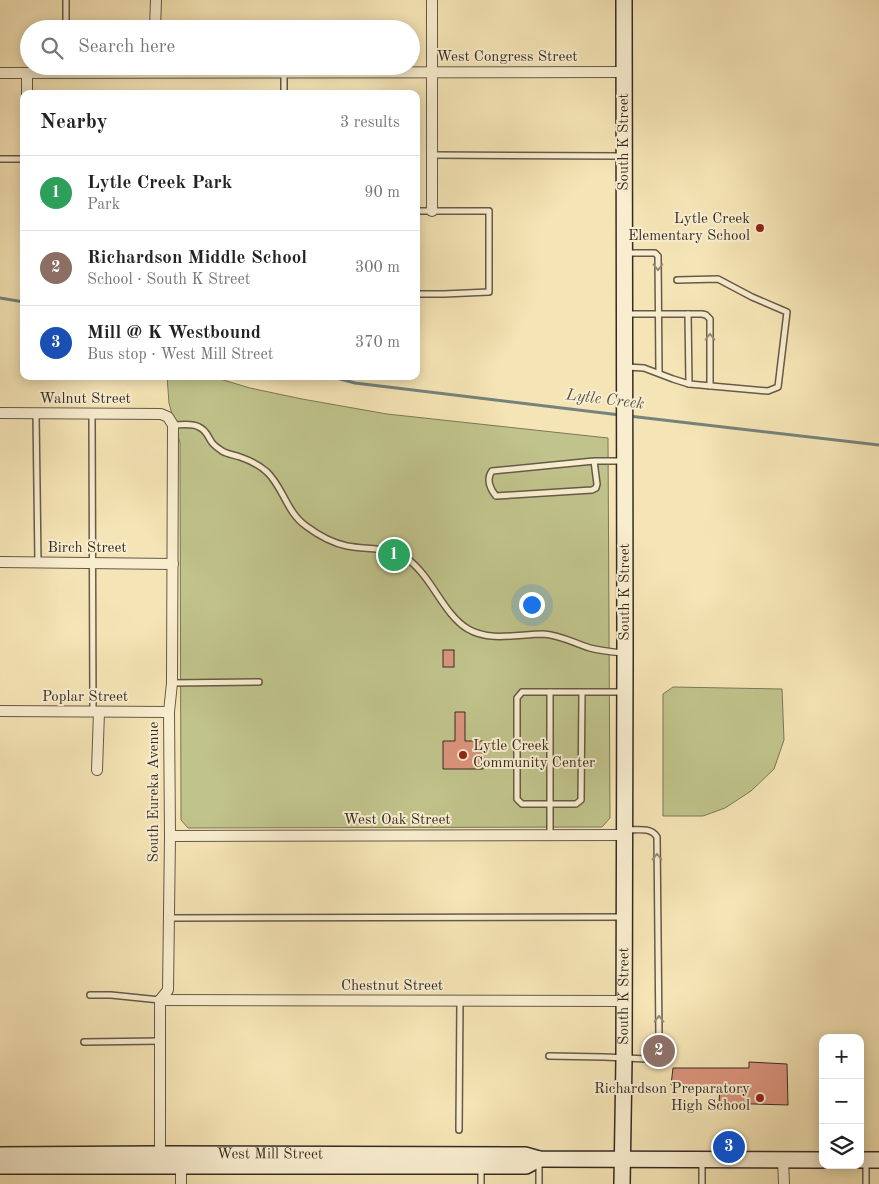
<!DOCTYPE html>
<meta charset="utf-8">
<style>
body{margin:0;font-family:"Old Standard TT",serif;background:#f6f6f6;color:#222}
.controls{position:absolute;right:15px;bottom:15px;display:grid;overflow:hidden;border-radius:10px;box-shadow:0 2px 12px #0003}
.controls button{width:45px;height:45px;display:grid;place-items:center;padding:0;border:0;border-bottom:1px solid #e0e0e0;background:#fff;color:#222;font:25px sans-serif}
.you{position:absolute;left:531px;top:604px;width:18px;height:18px;margin:-12px;border:4px solid #fff;border-radius:50%;background:#1a73e8;box-shadow:0 0 0 8px #1a73e833}
.badge{display:grid;place-items:center;width:32px;height:32px;border-radius:50%;background:#8f2418;color:#fff;font-size:16px;font-weight:700}
.pin{position:absolute;translate:-50% -50%;border:2px solid #fff;box-shadow:0 1px 5px #0006}
.list{margin:0;padding:0;list-style:none}
h2{display:flex;justify-content:space-between;align-items:center;height:65px;margin:0;padding:0 20px;font-size:21px}
h2 small{font-size:16px;font-weight:400;color:#767676}
.list li{display:grid;grid-template-columns:32px 1fr auto;gap:15px;align-items:center;box-sizing:border-box;height:75px;padding:0 20px;border-top:1px solid #e0e0e0}
.list b{display:block;font-size:19px;white-space:nowrap}
.list p{margin:0;font-size:16px;white-space:nowrap;color:#767676}
.list em{font-size:16px;font-style:normal;color:#767676}
.icon{flex:none;width:28px;height:28px;fill:none;stroke:currentColor;stroke-width:2;stroke-linecap:round;stroke-linejoin:round}
.map{position:relative;flex:none;width:879px;height:1184px;overflow:hidden}
.search{position:absolute;background:#fff;box-shadow:0 2px 12px #0003;left:20px;top:20px;width:400px;height:55px;display:flex;align-items:center;gap:12px;box-sizing:border-box;padding:0 18px;border-radius:28px;color:#767676;font-size:19px}
.panel{position:absolute;background:#fff;box-shadow:0 2px 12px #0003;left:20px;top:90px;width:400px;height:290px;border-radius:10px}
.map>svg:first-child{display:block}
</style>
<div class="map">
<svg width="879" height="1184" viewBox="0 0 879 1184">
<rect width="100%" height="100%" fill="#f5e4b5"/>
<filter id="stains"><feTurbulence type="fractalNoise" baseFrequency=".004" numOctaves="4"/><feColorMatrix values="0 0 0 0 .2 0 0 0 0 .09 0 0 0 0 .02 0 0 0 .5 -.17"/></filter>
<radialGradient id="worn" r=".72"><stop offset=".6" stop-color="#630" stop-opacity="0"/><stop offset="1" stop-color="#630" stop-opacity=".3"/></radialGradient>
<!-- green -->
<g fill="#c0c38b" stroke="#7b7858">
<path d="M 167,376 L 210,376 L 250,388 L 302,399 L 387,414 L 608,438 L 610,818 L 602,827 L 188,828 L 181,820 L 180,443 L 169,403 Z"/>
<path d="M 673,687 L 782,689 L 784,740 L 774,769 L 751,791 L 725,808 L 703,816 L 663,816 L 663,694 Z"/>
</g>
<g fill="none" stroke-linecap="round" stroke-linejoin="round">
<!-- stream -->
<g stroke="#74837b" stroke-width="3">
<path d="M 0,298 L 24,302"/>
<path d="M 329,376 L 355,383 L 620,415"/>
<path d="M 629,416 L 879,445"/>
</g>
</g>
<!-- building -->
<g fill="#dc947d" stroke="#362c24">
<rect x="443" y="650" width="11" height="17"/>
<path d="M 455,712 L 465,712 L 465,741 L 483,741 L 483,769 L 443,769 L 443,741 L 455,741 Z"/>
<path d="M 749,1062 L 787,1064 L 788,1105 L 719,1103 L 720,1088 L 671,1085 L 673,1068 L 749,1068 Z"/>
</g>
<g fill="none" stroke-linecap="round" stroke-linejoin="round">
<defs>
<g id="lane">
<path d="M 66,0 L 66,29"/>
<path d="M 284,73 L 284,94"/>
<path d="M 433,155 L 622,156"/>
<path d="M 0,159 L 24,159"/>
<path d="M 416,211 L 489,211 L 489,292 L 444,294 L 416,294"/>
<path d="M 627,253 L 655,253 L 658,256 L 659,373"/>
<path d="M 627,314 L 702,314 L 706,315 L 710,319 L 710,386"/>
<path d="M 688,314 L 689,384"/>
<path d="M 627,367 L 644,368 L 673,379 L 689,384 L 768,391 L 778,387 L 787,312 L 752,297 L 718,279 L 677,280"/>
<path d="M 36,414 L 38,562"/>
<path d="M 92,414 L 93,712"/>
<path d="M 173,425 C 182,425 192,423 199,427 C 206,430 207,435 211,441 C 213,445 218,448 222,451 C 227,454 234,455 240,457 C 249,460 259,465 267,472 C 283,487 287,513 306,526 C 318,535 333,543 347,546 C 368,550 391,546 409,560 C 433,579 444,615 468,629 C 490,642 519,634 543,634 C 560,635 574,643 590,648 C 601,651 613,652 624,653"/>
<path d="M 594,461 L 597,484 L 596,488 L 592,490 L 496,496 C 490,489 486,479 492,471 L 594,461 L 624,461"/>
<path d="M 172,683 L 259,682"/>
<path d="M 582,692 L 581,800 L 576,804 L 522,804 L 517,799 L 517,698 L 522,692 C 556,692 590,692 624,692"/>
<path d="M 550,835 L 550,692"/>
<path d="M 169,918 L 624,917"/>
<path d="M 90,995 L 111,995 L 160,1000"/>
<path d="M 84,1042 L 160,1041"/>
<path d="M 549,1056 L 604,1057 L 647,1059 L 655,1049 L 659,1037 L 657,837 C 651,827 638,830 627,830"/>
<path d="M 459,1130 L 460,1001"/>
<path d="M 702,1160 L 702,1184"/>
<path d="M 866,1163 L 866,1184"/>
<path d="M 481,1167 L 481,1184"/>
<path d="M 539,1184 L 539,1162"/>
</g>
<g id="street">
<path d="M 155,29 L 156,0"/>
<path d="M 0,73 L 624,72"/>
<path d="M 27,94 L 27,73"/>
<path d="M 432,211 L 432,0"/>
<path d="M 0,413 L 161,414 L 168,417 L 173,425 L 172,683 L 169,712 L 170,836 L 168,990 L 160,1000 L 160,1159"/>
<path d="M 0,562 L 173,564"/>
<path d="M 0,711 L 169,712"/>
<path d="M 97,770 L 99,712"/>
<path d="M 170,836 L 624,835"/>
<path d="M 160,1000 L 624,1001"/>
<path d="M 783,1160 L 784,1184"/>
<path d="M 181,1165 L 181,1184"/>
</g>
<g id="secondary">
<path id="s1" d="M 0,1155 L 160,1154 L 525,1155 L 539,1159 L 823,1160"/>
<path d="M 860,1160 L 879,1160"/>
<path d="M 0,1166 L 526,1166 L 539,1159"/>
<path id="s2" d="M 622,1184 L 624,1059 L 625,653 L 624,0"/>
</g>
</defs>
<!-- lane casing -->
<use href="#lane" stroke="#665a48" stroke-width="8"/>
<!-- street casing -->
<use href="#street" stroke="#665a48" stroke-width="12"/>
<!-- secondary casing -->
<use href="#secondary" stroke="#362c24" stroke-width="18"/>
<!-- lane -->
<use href="#lane" stroke="#f8edcf" stroke-width="5"/>
<!-- street -->
<use href="#street" stroke="#f8edcf" stroke-width="10"/>
<!-- secondary -->
<use href="#secondary" stroke="#f8edcf" stroke-width="15"/>
</g>
<!-- one-way arrows -->
<defs><path id="oneway-chevron" d="M-2-3.5L2.5 0L-2 3.5" fill="none" stroke-width="1.6" stroke-linecap="round" stroke-linejoin="round" transform="scale(1.25)"/></defs>
<g stroke="#978c7a">
<use href="#oneway-chevron" transform="translate(658 267) rotate(89)"/>
<use href="#oneway-chevron" transform="translate(710 337) rotate(-90)"/>
<use href="#oneway-chevron" transform="translate(657 857) rotate(-90)"/>
<use href="#oneway-chevron" transform="translate(659 1019) rotate(-90)"/>
</g>
<!-- markers -->
<g fill="#8f2418" stroke="#f8edcf" stroke-width="2">
<circle cx="760" cy="228" r="5"/>
<circle cx="463" cy="755" r="5"/>
<circle cx="760" cy="1098" r="5"/>
</g>
<g text-anchor="middle" dominant-baseline="central" stroke-width="4" stroke-linejoin="round" paint-order="stroke">
<!-- street labels -->
<g font-size="15" fill="#362c24" stroke="#f8edcf">
<text x="507" y="57">West Congress Street</text>
<text transform="translate(624 142) rotate(-90)">South K Street</text>
<text x="85" y="399">Walnut Street</text>
<text x="87" y="548">Birch Street</text>
<text transform="translate(625 592) rotate(-90)">South K Street</text>
<text x="85" y="697">Poplar Street</text>
<text transform="translate(154 792) rotate(-90)">South Eureka Avenue</text>
<text x="397" y="820">West Oak Street</text>
<text x="392" y="986">Chestnut Street</text>
<text stroke="none"><textPath href="#s2" startOffset="188">South K Street</textPath></text>
<text stroke="none"><textPath href="#s1" startOffset="270">West Mill Street</textPath></text>
</g>
<!-- poi labels -->
<g font-size="15" fill="#362c24" stroke="#f8edcf" text-anchor="end">
<text x="750" y="219">Lytle Creek<tspan x="750" dy="17">Elementary School</tspan></text>
<text x="473" y="746" text-anchor="start">Lytle Creek<tspan x="473" dy="17">Community Center</tspan></text>
<text x="750" y="1089">Richardson Preparatory<tspan x="750" dy="17">High School</tspan></text>
</g>
<!-- water labels -->
<g font-size="16" font-style="italic" fill="#505048" stroke="#f8edcf">
<text transform="translate(605 400) rotate(7)">Lytle Creek</text>
</g>
</g>
<rect width="100%" height="100%" filter="url(#stains)"/>
<rect width="100%" height="100%" fill="url(#worn)"/>
</svg>
<div class="controls">
<button>+</button>
<button>−</button>
<button><svg class="icon" aria-label="layers" viewBox="0 0 24 24"><path d="M12 4l9 5-9 5-9-5zM3 14l9 5 9-5"/></svg></button>
</div>
<div class="you"></div>
<div class="pin badge" style="left:394px;top:555px;background:#2e9e5b">1</div>
<div class="pin badge" style="left:659px;top:1051px;background:#8d6e63">2</div>
<div class="pin badge" style="left:729px;top:1147px;background:#1a4fb4">3</div>
<div class="search"><svg class="icon" aria-label="search" viewBox="0 0 24 24"><circle cx="10" cy="10" r="6"/><path d="M15 15l6 6"/></svg>Search here</div>
<section class="panel">
<h2>Nearby<small>3 results</small></h2>
<ul class="list">
<li><span class="badge" style="background:#2e9e5b">1</span><div><b>Lytle Creek Park</b><p>Park</p></div><em>90 m</em></li>
<li><span class="badge" style="background:#8d6e63">2</span><div><b>Richardson Middle School</b><p>School · South K Street</p></div><em>300 m</em></li>
<li><span class="badge" style="background:#1a4fb4">3</span><div><b>Mill @ K Westbound</b><p>Bus stop · West Mill Street</p></div><em>370 m</em></li>
</ul>
</section>
</div>
